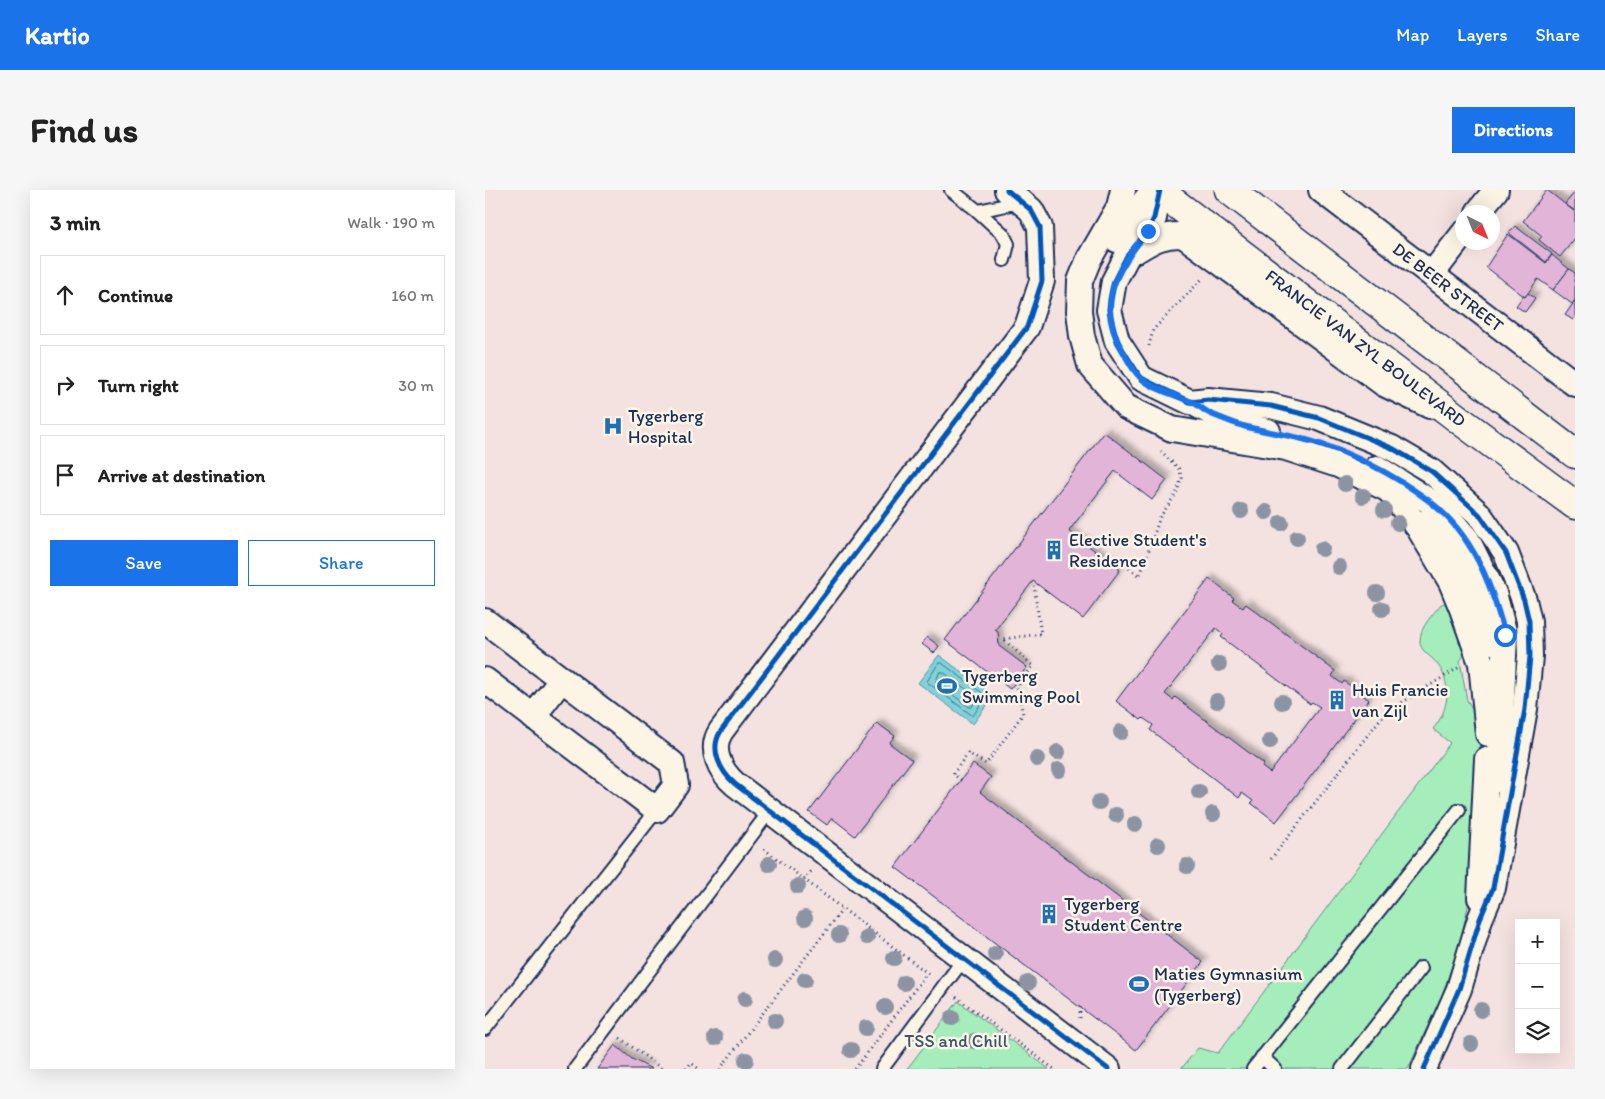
<!DOCTYPE html>
<meta charset="utf-8">
<style>
body{margin:0;font-family:Itim,sans-serif;background:#f6f6f6;color:#222}
.controls{position:absolute;right:15px;bottom:15px;display:grid;overflow:hidden;border-radius:0px;box-shadow:0 5px 20px #0002}
.controls button{width:45px;height:45px;display:grid;place-items:center;padding:0;border:0;border-bottom:1px solid #e0e0e0;background:#fff;color:#222;font:25px sans-serif}
.compass{position:absolute;left:970px;top:15px;width:45px;height:45px;border-radius:50%;background:#fff;box-shadow:0 5px 20px #0002;rotate:137deg}
.stop{position:absolute;width:15px;height:15px;margin:-11px;border:4px solid #1a73e8;border-radius:50%;background:#fff}
.stop.end{background:#1a73e8;border-color:#fff;box-shadow:0 1px 5px #0008}
.list{margin:0;padding:0;list-style:none}
h2{display:flex;justify-content:space-between;align-items:center;height:65px;margin:0;padding:0 20px;font-size:21px}
h2 small{font-size:16px;font-weight:400;color:#767676}
.list li{display:grid;grid-template-columns:32px 1fr auto;gap:15px;align-items:center;box-sizing:border-box;height:80px;margin:0 10px 10px;padding:0 10px;border:1px solid #e0e0e0;border-radius:0px}
.list b{display:block;font-size:19px;white-space:nowrap}
.list em{font-size:16px;font-style:normal;color:#767676}
.actions{display:flex;gap:10px;padding:15px 20px}
.actions a{flex:1;padding:11px 0;border:1px solid #1a73e8;border-radius:0px;text-align:center;font-size:18px;color:#1a73e8}
.actions .main{background:#1a73e8;color:#fff}
.icon{flex:none;width:28px;height:28px;fill:none;stroke:currentColor;stroke-width:2;stroke-linecap:round;stroke-linejoin:round}
.map{position:relative;flex:none;width:1090px;height:879px;overflow:hidden;border-radius:0px}
header{display:flex;align-items:center;gap:30px;box-sizing:border-box;height:70px;padding:0 25px;background:#1a73e8;color:#fff}
header strong{font-size:24px}
nav{display:flex;gap:28px;margin-inline-start:auto;font-size:18px}
.intro{display:flex;align-items:center;justify-content:space-between;box-sizing:border-box;height:120px;padding:0 30px}
h1{margin:0;font-size:35px}
.button{padding:12px 22px;border-radius:0px;background:#1a73e8;color:#fff;font-size:18px;font-weight:700}
main{display:flex;gap:30px;padding:0 30px}
aside{flex:1;background:#fff;border-radius:0px;box-shadow:0 5px 20px #0002}
.map>svg:first-child{display:block}
</style>
<header>
<strong>Kartio</strong>
<nav><a>Map</a><a>Layers</a><a>Share</a></nav>
</header>
<div class="intro"><h1>Find us</h1><a class="button">Directions</a></div>
<main>
<aside>
<h2>3 min<small>Walk · 190 m</small></h2>
<ul class="list">
<li><svg class="icon" aria-label="ahead" viewBox="0 0 24 24"><path d="M12 20V5M6 11l6-6 6 6"/></svg><div><b>Continue</b></div><em>160 m</em></li>
<li><svg class="icon" aria-label="right" viewBox="0 0 24 24"><path d="M7 20v-9h11M14 6l5 5-5 5"/></svg><div><b>Turn right</b></div><em>30 m</em></li>
<li><svg class="icon" aria-label="arrive" viewBox="0 0 24 24"><path d="M6 21V4h12l-3 4 3 4H6"/></svg><div><b>Arrive at destination</b></div></li>
</ul>
<div class="actions"><a class="main">Save</a><a>Share</a></div>
</aside>
<div class="map">
<svg width="1090" height="879" viewBox="0 0 1090 879">
<defs>
<filter id="shadow"><feDropShadow dx="4.5" dy="-4.5" stdDeviation="2.5" flood-color="#0004"/></filter>
</defs>
<rect width="100%" height="100%" fill="#f4e2e1"/>
<filter id="ink" filterUnits="userSpaceOnUse"><feTurbulence type="fractalNoise" baseFrequency=".02" numOctaves="2"/><feDisplacementMap in="SourceGraphic" scale="10" xChannelSelector="R" yChannelSelector="G"/><feConvolveMatrix kernelMatrix="1 2 1 2 8 2 1 2 1" color-interpolation-filters="sRGB"/></filter>
<g filter="url(#ink)">
<!-- green -->
<g fill="#a5edbb" stroke="#608e8c">
<path d="M 966,412 L 984,457 L 975,471 L 982,510 L 995,532 L 996,538 L 994,597 L 984,712 L 974,756 L 957,805 L 923,879 L 696,879 L 713,858 L 733,863 L 965,553 L 948,539 C 963,521 968,496 953,475 C 948,467 934,461 935,451 C 935,436 948,425 956,414 Z"/>
<path d="M 473,811 L 564,879 L 422,879 Z"/>
</g>
<!-- water -->
<path fill="#80d1d8" stroke="#5890a7" d="M 454,465 L 509,506 L 488,534 L 433,493 Z"/>
<g fill="none" stroke-linecap="round" stroke-linejoin="round">
<!-- shore -->
<g stroke="#43708f" stroke-width="1">
<path d="M 454,473 L 457,473 L 501,506 L 488,526 L 442,492 Z"/>
<path d="M 455,482 L 458,482 L 492,507 L 487,517 L 484,517 L 451,492 Z"/>
</g>
</g>
<!-- building -->
<g fill="#e1b4d8" stroke="#1b2f5e" fill-rule="evenodd" filter="url(#shadow)">
<path d="M 1062,0 L 1090,22 L 1090,48 L 1075,67 L 1054,50 L 1057,46 L 1038,31 Z"/>
<path d="M 1090,2 L 1090,21 L 1080,14 Z"/>
<path d="M 1030,36 L 1067,64 L 1061,72 L 1024,43 Z"/>
<path d="M 1023,44 L 1061,73 L 1067,65 L 1084,79 L 1068,100 L 1053,89 L 1040,107 L 1001,77 Z"/>
<path d="M 1084,79 L 1090,83 L 1090,110 L 1087,114 L 1068,100 Z"/>
<path d="M 1043,103 L 1050,108 L 1040,122 L 1031,116 L 1038,106 L 1040,107 Z"/>
<path d="M 1090,111 L 1090,127 L 1088,130 L 1080,125 Z"/>
<path d="M 619,242 L 682,290 L 667,310 L 630,281 L 584,341 L 635,380 L 598,429 L 548,391 L 510,440 L 513,442 L 514,456 L 542,477 L 525,499 L 460,450 Z"/>
<path d="M 724,389 L 749,408 L 747,410 L 758,418 L 761,414 L 850,481 L 847,486 L 857,494 L 859,491 L 884,510 L 791,632 L 766,613 L 768,611 L 757,603 L 754,608 L 665,540 L 668,535 L 658,528 L 656,530 L 631,511 ZM 731,438 L 738,444 L 736,447 L 825,514 L 827,512 L 835,517 L 785,583 L 777,577 L 779,574 L 690,507 L 688,510 L 680,504 Z"/>
<path d="M 442,447 L 454,456 L 449,463 L 437,454 Z"/>
<path d="M 392,533 L 410,546 L 404,553 L 427,570 L 370,646 L 347,628 L 342,635 L 324,622 Z"/>
<path d="M 488,574 L 506,587 L 495,602 L 718,772 L 651,860 L 410,677 Z"/>
<path d="M 130,855 L 147,869 L 167,879 L 112,879 Z"/>
</g>
<g fill="none" stroke-linecap="round" stroke-linejoin="round">
<defs>
<g id="lane">
<path d="M 466,0 L 493,21 L 535,12"/>
<path d="M 493,21 L 518,44 L 523,54 L 519,70"/>
<path d="M 0,839 L 172,620"/>
<path d="M 777,867 L 790,879"/>
<path d="M 90,879 L 284,622"/>
<path d="M 397,879 L 478,770"/>
<path d="M 768,879 L 974,620"/>
<path d="M 857,879 L 936,778"/>
</g>
<g id="street">
<path d="M 522,0 L 546,20 L 555,37 L 557,91 L 542,137 L 236,541 C 224,559 235,581 250,594 L 623,879"/>
<path d="M 638,0 L 634,17 L 604,69 L 595,91 L 594,121 L 597,146 L 605,175 L 641,217 L 687,239 L 801,258 L 853,275 L 904,300 L 933,337 L 966,392 L 977,419 L 996,473 L 1003,544"/>
<path d="M 675,0 L 669,28 L 663,41 L 642,66 L 629,91 L 624,120 L 632,151 L 656,188 L 705,212 L 723,210 L 786,216 L 834,228 L 907,258 L 946,281 L 994,324 L 1021,363 L 1039,410 L 1044,431 L 1045,466 L 1040,519 L 1008,698 L 995,729 L 974,799 L 939,879"/>
<path id="s1" d="M 836,0 L 1090,194"/>
<path d="M 993,22 L 1011,0"/>
<path d="M 632,50 L 662,8 L 682,0"/>
<path d="M 652,60 C 668,50 679,44 698,45 L 899,194 L 945,216"/>
<path d="M 947,84 L 978,44"/>
<path d="M 707,212 C 731,227 756,235 783,241"/>
<path d="M 892,278 L 944,311 L 963,327 L 982,349 L 1009,403 L 1020,445 L 1013,590"/>
<path d="M 944,330 L 982,383 L 994,410 L 1002,453"/>
<path d="M 0,431 L 187,573 L 191,595 L 172,620 L 0,490"/>
<path d="M 48,527 L 77,489"/>
<path d="M 995,708 L 1002,569"/>
</g>
<g id="secondary">
<path id="s2" d="M 673,0 L 976,231 L 1090,315"/>
<path d="M 744,0 L 1090,264"/>
</g>
</defs>
<!-- lane casing -->
<use href="#lane" stroke="#1b2f5e" stroke-width="16"/>
<!-- street casing -->
<use href="#street" stroke="#1b2f5e" stroke-width="28"/>
<!-- secondary casing -->
<use href="#secondary" stroke="#1b2f5e" stroke-width="31"/>
<!-- path -->
<g stroke="#1b2f5e" stroke-width="3" stroke-dasharray="1 4" stroke-linecap="butt">
<path d="M 664,156 L 668,140 L 718,88"/>
<path d="M 632,369 L 654,386 L 657,380 L 675,327 L 691,304 L 697,288 L 694,279 L 676,261"/>
<path d="M 476,590 L 468,584 L 483,563 L 501,574 L 538,524 L 532,497 L 548,476 L 518,449 L 556,444 L 549,396"/>
<path d="M 279,659 L 445,785"/>
<path d="M 786,669 L 900,523 L 973,478"/>
<path d="M 319,690 L 327,680"/>
<path d="M 471,807 L 569,879"/>
<path d="M 595,817 L 595,829"/>
<path d="M 135,848 L 177,879"/>
<path d="M 201,879 L 206,873 L 214,879"/>
<path d="M 235,879 L 357,720"/>
<path d="M 370,879 L 442,783"/>
</g>
<!-- lane -->
<use href="#lane" stroke="#fcf5e5" stroke-width="12"/>
<!-- street -->
<use href="#street" stroke="#fcf5e5" stroke-width="24"/>
<!-- secondary -->
<use href="#secondary" stroke="#fcf5e5" stroke-width="28"/>
<defs>
<g id="cycleway">
<path d="M 522,0 L 546,20 L 555,37 L 557,91 L 542,137 L 236,541 C 224,559 235,581 250,594 L 623,879"/>
<path d="M 675,0 L 669,28 L 663,41 L 642,66 L 629,91 L 624,120 L 632,151 L 656,188 L 705,212 L 723,210 L 786,216 L 834,228 L 907,258 L 946,281 L 994,324 L 1021,363 L 1039,410 L 1044,431 L 1045,466 L 1040,519 L 1008,698 L 995,729 L 974,799 L 939,879"/>
</g>
</defs>
<!-- cycleway casing -->
<use href="#cycleway" stroke="#fcf5e5" stroke-width="8"/>
<!-- cycleway -->
<use href="#cycleway" stroke="#0057b8" stroke-width="5"/>
</g>
<!-- trees -->
<g fill="#8c94a3">
<circle cx="860" cy="294" r="8"/>
<circle cx="878" cy="306" r="8"/>
<circle cx="899" cy="320" r="8"/>
<circle cx="756" cy="321" r="8"/>
<circle cx="781" cy="322" r="8"/>
<circle cx="796" cy="333" r="8"/>
<circle cx="913" cy="333" r="8"/>
<circle cx="812" cy="348" r="8"/>
<circle cx="837" cy="359" r="8"/>
<circle cx="854" cy="377" r="8"/>
<circle cx="892" cy="403" r="8"/>
<circle cx="897" cy="419" r="8"/>
<circle cx="734" cy="474" r="8"/>
<circle cx="732" cy="511" r="8"/>
<circle cx="797" cy="512" r="8"/>
<circle cx="636" cy="542" r="8"/>
<circle cx="785" cy="551" r="8"/>
<circle cx="573" cy="562" r="8"/>
<circle cx="552" cy="569" r="8"/>
<circle cx="574" cy="580" r="8"/>
<circle cx="714" cy="602" r="8"/>
<circle cx="614" cy="612" r="8"/>
<circle cx="728" cy="624" r="8"/>
<circle cx="631" cy="625" r="8"/>
<circle cx="650" cy="634" r="8"/>
<circle cx="673" cy="655" r="8"/>
<circle cx="284" cy="674" r="8"/>
<circle cx="702" cy="676" r="8"/>
<circle cx="313" cy="696" r="8"/>
<circle cx="320" cy="728" r="8"/>
<circle cx="354" cy="745" r="8"/>
<circle cx="382" cy="747" r="8"/>
<circle cx="510" cy="764" r="8"/>
<circle cx="409" cy="768" r="8"/>
<circle cx="290" cy="770" r="8"/>
<circle cx="320" cy="790" r="8"/>
<circle cx="419" cy="793" r="8"/>
<circle cx="543" cy="793" r="8"/>
<circle cx="260" cy="809" r="8"/>
<circle cx="400" cy="817" r="8"/>
<circle cx="996" cy="820" r="8"/>
<circle cx="467" cy="828" r="8"/>
<circle cx="290" cy="831" r="8"/>
<circle cx="381" cy="838" r="8"/>
<circle cx="230" cy="848" r="8"/>
<circle cx="489" cy="851" r="8"/>
<circle cx="986" cy="854" r="8"/>
<circle cx="366" cy="860" r="8"/>
<circle cx="261" cy="870" r="8"/>
</g>
</g>
<g fill="none" stroke-linecap="round" stroke-linejoin="round" filter="url(#ink)">
<!-- route -->
<path stroke="#1a73e8" stroke-width="6" d="M 663,41 C 631,79 609,115 639,163 C 643,171 649,182 656,188 C 669,200 691,205 707,212 C 714,215 719,221 726,224 C 736,228 748,233 758,236 C 781,242 806,245 829,252 C 869,264 909,285 943,310 C 988,344 1006,393 1020,445"/>
</g>
<!-- icons -->
<defs>
<symbol id="hospital-bare" viewBox="-9 -9 18 18"><path d="M-5-5h3v3.5h4V-5h3V5h-3V1.5h-4V5h-3Z" fill="#1f6fb2" stroke="#fcf5e5" stroke-width="2.5" paint-order="stroke"/></symbol>
<symbol id="building-bare" viewBox="-9 -9 18 18"><path d="M-4-6H4V6H1V3H-1V6H-4ZM-2.5-4.3h1.7v1.8h-1.7ZM.8-4.3h1.7v1.8H.8ZM-2.5-1h1.7V.8h-1.7ZM.8-1h1.7V.8H.8Z" fill="#1f6fb2" stroke="#fcf5e5" stroke-width="2.5" paint-order="stroke"/></symbol>
<symbol id="stadium-bare" viewBox="-9 -9 18 18"><path d="M0-5a6.5 5 0 1 0 0 10a6.5 5 0 1 0 0-10ZM-3.5-1.8h7v3.6h-7Z" fill="#1f6fb2" stroke="#fcf5e5" stroke-width="2.5" paint-order="stroke"/></symbol>
</defs>
<g fill-rule="evenodd">
<use href="#hospital-bare" x="114" y="222" width="28" height="28"/>
<use href="#building-bare" x="555" y="346" width="28" height="28"/>
<use href="#stadium-bare" x="448" y="482" width="28" height="28"/>
<use href="#building-bare" x="838" y="496" width="28" height="28"/>
<use href="#building-bare" x="550" y="710" width="28" height="28"/>
<use href="#stadium-bare" x="640" y="780" width="28" height="28"/>
</g>
<g text-anchor="middle" dominant-baseline="central" stroke-width="5" stroke-linejoin="round" paint-order="stroke">
<!-- street labels -->
<g font-size="18" fill="#1b2f5e" stroke="#fcf5e5">
<text stroke="none"><textPath href="#s1" startOffset="160">DE BEER STREET</textPath></text>
<text stroke="none"><textPath href="#s2" startOffset="261">FRANCIE VAN ZYL BOULEVARD</textPath></text>
</g>
<!-- poi labels -->
<g font-size="18" fill="#1b2f5e" stroke="#fcf5e5" text-anchor="start">
<text x="143" y="226">Tygerberg<tspan x="143" dy="21">Hospital</tspan></text>
<text x="584" y="350">Elective Student's<tspan x="584" dy="21">Residence</tspan></text>
<text x="477" y="486">Tygerberg<tspan x="477" dy="21">Swimming Pool</tspan></text>
<text x="867" y="500">Huis Francie<tspan x="867" dy="21">van Zijl</tspan></text>
<text x="579" y="714">Tygerberg<tspan x="579" dy="21">Student Centre</tspan></text>
<text x="669" y="784">Maties Gymnasium<tspan x="669" dy="21">(Tygerberg)</tspan></text>
</g>
<!-- park labels -->
<g font-size="18" fill="#375571" stroke="#fcf5e5">
<text x="471" y="851">TSS and Chill</text>
</g>
</g>
</svg>
<div class="controls">
<button>+</button>
<button>−</button>
<button><svg class="icon" aria-label="layers" viewBox="0 0 24 24"><path d="M12 4l9 5-9 5-9-5zM3 14l9 5 9-5"/></svg></button>
</div>
<svg class="compass" viewBox="-18 -18 36 36"><path d="M0-13l5 13h-10z" fill="#e53935"/><path d="M0 13l5-13h-10z" fill="#767676"/></svg>
<div class="stop" style="left:1020px;top:445px"></div>
<div class="stop end" style="left:663px;top:41px"></div>
</div>
</main>
